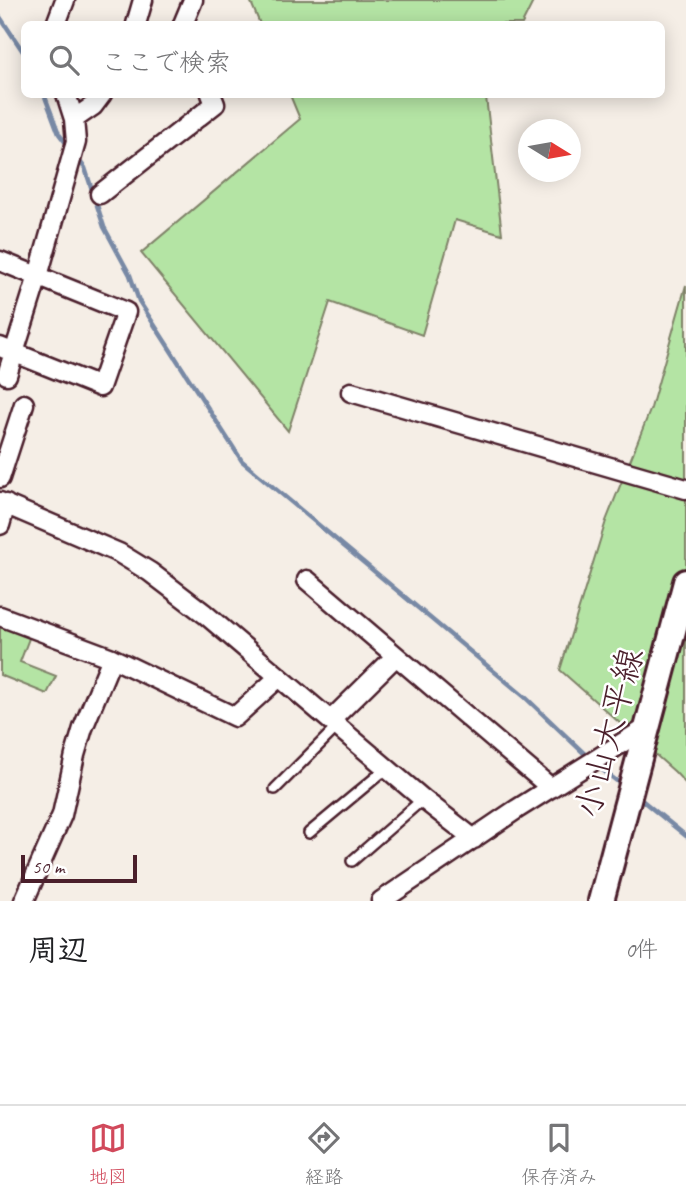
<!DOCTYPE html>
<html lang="ja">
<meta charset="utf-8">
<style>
:root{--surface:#fff;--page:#f2f2f2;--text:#202124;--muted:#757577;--line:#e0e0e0;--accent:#d1495b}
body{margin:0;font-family:Caveat,"Klee One",sans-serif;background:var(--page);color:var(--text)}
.compass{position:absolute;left:518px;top:119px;width:63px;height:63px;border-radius:50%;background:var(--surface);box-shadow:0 4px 18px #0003;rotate:101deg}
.scale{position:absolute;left:21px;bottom:18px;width:116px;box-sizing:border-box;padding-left:7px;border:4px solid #4a1f2b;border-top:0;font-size:19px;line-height:24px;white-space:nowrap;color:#4a1f2b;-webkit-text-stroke:5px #fff;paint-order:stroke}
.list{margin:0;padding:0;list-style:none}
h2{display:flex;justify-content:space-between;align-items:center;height:91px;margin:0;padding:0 28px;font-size:30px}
h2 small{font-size:23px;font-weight:400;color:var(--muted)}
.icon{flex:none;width:38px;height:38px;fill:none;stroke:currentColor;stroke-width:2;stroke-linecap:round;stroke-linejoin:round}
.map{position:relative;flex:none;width:686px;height:901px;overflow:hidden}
.search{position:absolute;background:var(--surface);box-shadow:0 4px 18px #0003;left:21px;right:21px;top:21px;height:77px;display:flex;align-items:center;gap:18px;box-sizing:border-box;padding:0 24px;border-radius:10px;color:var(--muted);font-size:26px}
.sheet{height:203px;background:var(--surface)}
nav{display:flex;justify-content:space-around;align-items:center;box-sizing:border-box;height:98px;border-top:2px solid var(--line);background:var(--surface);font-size:19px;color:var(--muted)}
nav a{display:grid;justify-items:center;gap:4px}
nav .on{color:var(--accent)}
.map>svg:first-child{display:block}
.green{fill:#b4e4a4;stroke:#7f8268;stroke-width:2}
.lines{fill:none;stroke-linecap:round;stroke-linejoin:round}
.stream{stroke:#7889a5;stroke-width:4.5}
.service-casing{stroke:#4a1f2b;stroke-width:14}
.minor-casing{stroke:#4a1f2b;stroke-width:23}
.secondary-casing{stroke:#4a1f2b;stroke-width:30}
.service{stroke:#fff;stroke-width:9}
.minor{stroke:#fff;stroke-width:18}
.secondary{stroke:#fff;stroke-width:24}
.labels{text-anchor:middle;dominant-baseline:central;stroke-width:5;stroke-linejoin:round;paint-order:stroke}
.street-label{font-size:35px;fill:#4a1f2b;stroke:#fff}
</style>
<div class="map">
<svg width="686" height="901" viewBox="0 0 686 901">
<rect width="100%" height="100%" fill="#f5eee6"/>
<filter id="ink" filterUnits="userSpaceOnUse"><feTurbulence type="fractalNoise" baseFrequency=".0143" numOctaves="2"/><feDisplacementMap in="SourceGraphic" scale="14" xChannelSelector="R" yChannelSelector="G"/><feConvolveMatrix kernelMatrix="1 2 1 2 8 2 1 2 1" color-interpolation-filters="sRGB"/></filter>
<g filter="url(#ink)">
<path class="green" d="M250,0h284l-12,24h-262z
M290,95h198l-2,2 16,137 -47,-14 -33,115 -92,-33 -42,129 -147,-178 159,-134z
M686,285v499l-11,-12 -115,-102 46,-149 45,-113z
M0,622l31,11 -11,29 36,14 -9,18 -47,-19z"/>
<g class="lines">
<path class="stream" d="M0,17l24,36
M44,94l15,40 10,13
M76,157l9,11 19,59 26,48 9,26 103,160 284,237 64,61
M596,765l26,20
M638,797l48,39"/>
<defs>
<path id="service" d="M275,789l63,-63
M309,833l78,-65
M352,861l71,-62"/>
<path id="minor" d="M56,24l9,-24
M136,24l7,-24
M183,24l10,-24
M74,119l19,-13 9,-12
M100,194l115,-90 -4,-10
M0,261l126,51 -26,75 -100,-40
M7,375l31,-99 38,-134 -2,-23 -8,-25
M351,392l335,97
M0,478l24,-74
M0,502l119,51 31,19 55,42 218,185 51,40
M0,525l6,-21
M307,580l244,208
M0,616l112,42 123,59 43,-39
M331,720l65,-64
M24,901l38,-86 13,-60 8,-27 29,-70
M381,901l136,-92 129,-81"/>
<path id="secondary" d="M601,901l85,-319"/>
</defs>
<use href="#service" class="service-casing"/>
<use href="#minor" class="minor-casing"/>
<use href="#secondary" class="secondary-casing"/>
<use href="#service" class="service"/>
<use href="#minor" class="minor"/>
<use href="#secondary" class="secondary"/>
</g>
</g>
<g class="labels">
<g class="street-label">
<text transform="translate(609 733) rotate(-75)">小山大平線</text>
</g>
</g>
</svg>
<svg class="compass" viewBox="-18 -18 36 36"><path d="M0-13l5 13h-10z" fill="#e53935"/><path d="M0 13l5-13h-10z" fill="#757577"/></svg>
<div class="scale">50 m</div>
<div class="search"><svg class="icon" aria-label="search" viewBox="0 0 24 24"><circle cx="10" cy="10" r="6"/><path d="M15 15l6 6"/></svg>ここで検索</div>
</div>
<section class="sheet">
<h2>周辺<small>0件</small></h2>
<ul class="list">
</ul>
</section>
<nav>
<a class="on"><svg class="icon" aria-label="map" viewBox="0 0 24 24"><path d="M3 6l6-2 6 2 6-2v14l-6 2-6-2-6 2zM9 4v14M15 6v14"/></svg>地図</a>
<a><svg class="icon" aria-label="directions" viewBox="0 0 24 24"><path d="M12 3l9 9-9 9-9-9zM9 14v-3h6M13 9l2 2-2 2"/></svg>経路</a>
<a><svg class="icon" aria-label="saved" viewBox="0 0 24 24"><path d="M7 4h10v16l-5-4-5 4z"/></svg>保存済み</a>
</nav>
